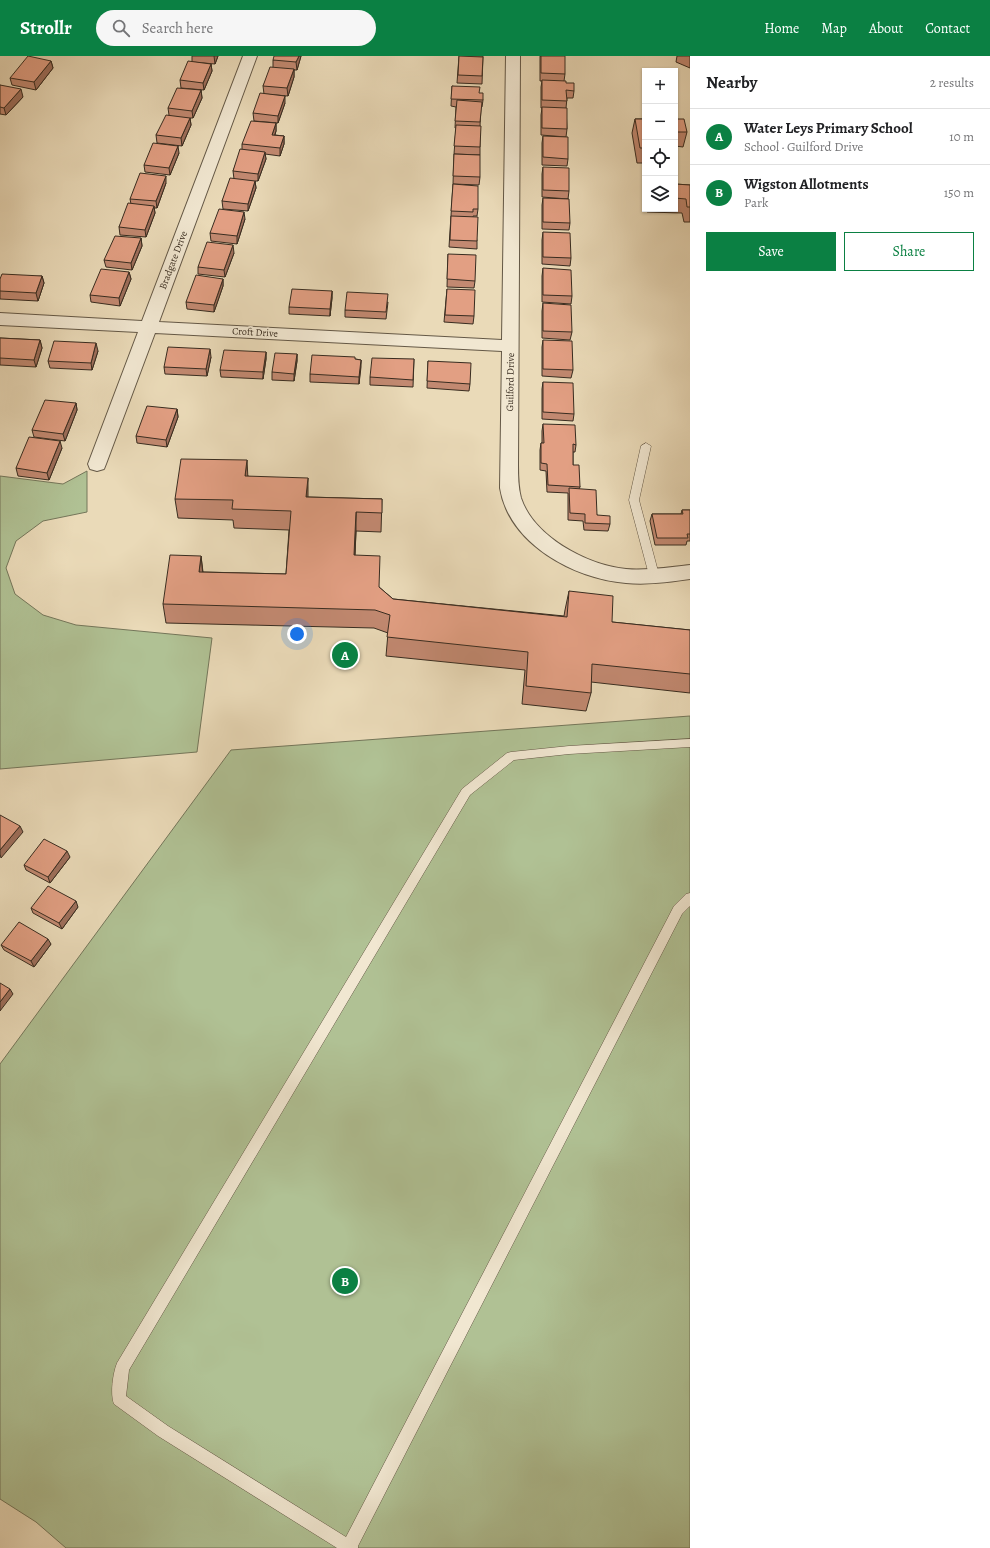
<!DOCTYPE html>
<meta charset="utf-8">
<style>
:root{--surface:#fff;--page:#f6f6f6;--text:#202124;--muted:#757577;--line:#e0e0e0;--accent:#0b8043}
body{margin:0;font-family:Alegreya,serif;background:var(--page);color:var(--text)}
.controls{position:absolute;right:12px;top:12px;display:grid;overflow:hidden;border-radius:0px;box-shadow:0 1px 3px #0004}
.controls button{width:36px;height:36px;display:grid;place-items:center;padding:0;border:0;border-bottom:1px solid var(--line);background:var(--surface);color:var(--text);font:20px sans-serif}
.you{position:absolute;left:297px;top:578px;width:14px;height:14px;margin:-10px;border:3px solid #fff;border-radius:50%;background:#1a73e8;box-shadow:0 0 0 6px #1a73e833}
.badge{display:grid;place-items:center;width:26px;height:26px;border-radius:50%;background:var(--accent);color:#fff;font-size:13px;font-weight:700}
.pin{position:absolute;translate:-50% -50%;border:2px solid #fff;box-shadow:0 1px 4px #0006}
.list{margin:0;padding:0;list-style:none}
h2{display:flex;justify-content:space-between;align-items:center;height:52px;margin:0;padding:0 16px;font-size:17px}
h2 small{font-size:13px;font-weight:400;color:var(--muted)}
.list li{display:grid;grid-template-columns:26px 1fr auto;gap:12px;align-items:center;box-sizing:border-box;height:56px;padding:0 16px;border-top:1px solid var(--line)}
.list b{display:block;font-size:15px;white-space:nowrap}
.list p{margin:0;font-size:13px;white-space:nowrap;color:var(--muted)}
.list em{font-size:13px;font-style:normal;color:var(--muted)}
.actions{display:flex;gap:8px;padding:12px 16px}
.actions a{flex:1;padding:9px 0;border:1px solid var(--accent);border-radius:0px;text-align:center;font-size:14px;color:var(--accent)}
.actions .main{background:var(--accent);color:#fff}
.icon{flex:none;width:22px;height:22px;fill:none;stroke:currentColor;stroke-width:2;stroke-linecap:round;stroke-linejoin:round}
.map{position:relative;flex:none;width:690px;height:1492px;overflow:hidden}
header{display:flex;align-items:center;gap:24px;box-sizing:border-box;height:56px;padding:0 20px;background:var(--accent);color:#fff}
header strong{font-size:19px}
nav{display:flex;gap:22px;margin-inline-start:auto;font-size:14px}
.search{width:280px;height:36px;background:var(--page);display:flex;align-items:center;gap:10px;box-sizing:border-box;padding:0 14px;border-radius:22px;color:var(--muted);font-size:15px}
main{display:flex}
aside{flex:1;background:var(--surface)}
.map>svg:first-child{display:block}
.green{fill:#b0c194;stroke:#74765a}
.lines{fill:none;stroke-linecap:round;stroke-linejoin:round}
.lane-casing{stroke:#645846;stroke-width:1}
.street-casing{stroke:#645846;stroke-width:2}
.lane{fill:#f1e7d1;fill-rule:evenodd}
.street{fill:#f1e7d1;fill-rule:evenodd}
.wall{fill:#c28971;stroke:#382c20}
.shaded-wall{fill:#9e6f5c;stroke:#382c20}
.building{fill:#e29f83;stroke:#382c20}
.labels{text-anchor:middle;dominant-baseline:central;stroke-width:3.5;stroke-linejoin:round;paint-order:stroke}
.far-street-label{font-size:10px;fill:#382c20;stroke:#f1e7d1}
</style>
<header>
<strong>Strollr</strong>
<div class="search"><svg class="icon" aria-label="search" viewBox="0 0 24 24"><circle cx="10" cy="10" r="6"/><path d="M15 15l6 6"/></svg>Search here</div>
<nav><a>Home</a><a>Map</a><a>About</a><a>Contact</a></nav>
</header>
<main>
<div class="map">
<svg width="690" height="1492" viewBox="0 0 690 1492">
<rect width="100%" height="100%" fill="#eadab8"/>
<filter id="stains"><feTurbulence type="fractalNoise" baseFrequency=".005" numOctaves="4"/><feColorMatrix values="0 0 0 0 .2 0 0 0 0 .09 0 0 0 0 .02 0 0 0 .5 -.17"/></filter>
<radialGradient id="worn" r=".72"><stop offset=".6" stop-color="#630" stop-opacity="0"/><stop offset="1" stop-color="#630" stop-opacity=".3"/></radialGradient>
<path class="green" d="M87,415v41l-44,9 -27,20 -10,27 9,26 28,21 33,10 136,13 -15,114 -197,17v-293l63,8z
M690,660v832h-624l-30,-26 -36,-23v-435l231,-314z"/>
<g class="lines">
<defs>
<path id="lane" d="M646,387l5,3 -12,54 20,75 -2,3h-6l-2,-3 -20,-75 12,-54z
M690,683v8l-121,7 -55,6 -44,35 -341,575 -3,26 42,30 178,111 328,-631 12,-12 4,-1v13l-8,8 -324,632v2h-21l-179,-112 -44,-32c-4,-10 -1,-31 3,-41l345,-574 45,-36 4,-1 58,-6z"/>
<path id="street" d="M243,0h14l-98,266 343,18 4,-284h14l-2,409c0,11 0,22 3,33 13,39 66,67 105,71 21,2 43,-2 64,-4v14c-21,3 -43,6 -64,4 -52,-4 -117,-39 -126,-95l2,-137 -347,-18 -49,131 -2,5 -7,2 -7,-2 -2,-5 50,-132 -138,-7v-12l142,8z"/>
</defs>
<use href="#lane" class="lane-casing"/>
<use href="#street" class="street-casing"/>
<use href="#lane" class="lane"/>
<use href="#street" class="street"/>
</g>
<path class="wall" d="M192,0h26l-3,8 -23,-2z
M301,0l-4,14h-3v7l-6,19 -24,-2 -1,-8 10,-19v-7z
M459,0h24l-1,28 -25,-1z
M540,0l25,18 -1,7 10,10 -1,7h-6l-1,10 1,21 -1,8 -25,-2v-20l1,-7h-1v-21l1,-6h-2z
M677,0h13v12l-14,-6z
M51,5l2,7 -17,22 -24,-5 -2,-7z
M211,8l1,7 -8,19 -23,-2 -1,-8z
M0,29l23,12 -17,18 -6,-1z
M452,30l27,7 4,7 -1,7h-1l-1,19v29l-26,-1 2,-26h-1l1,-21 -5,-1z
M201,34l1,8 -9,20h-3l1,7 -9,21 -25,-3 -1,-8 13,-20 -1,-7z
M285,47l-7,20 -24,-2 -1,-8z
M635,63h10v44h-8l-5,-30z
M675,63l12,13 -4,15 -8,-1z
M276,67v8l-1,4 9,1v8l-4,12 -15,-2 1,5 -8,22h-3l1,7 -8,23 -25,-2 -1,-8 12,-22 -1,-8 9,-22v-5z
M543,80l25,23 -1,7 -25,-1v-22z
M179,97l-9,22 -25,-3 -1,-7z
M454,98l26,23 -1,8 -26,-1z
M543,111l26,24 -1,8 -26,-2v-23z
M166,127l-9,25h-3l1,5 -9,24 -26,-2 -1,-8 12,-23 -1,-5z
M453,128l25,25 -1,7h-4v1l4,24v8l-28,-2z
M675,128l15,1v37h-6l-2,-9 -35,-1v-3h28z
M543,142l27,25 -1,7 -27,-1v-24z
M245,163l-8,25 -26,-3 -1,-8z
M543,176l28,26 -1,8 -28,-2v-24z
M141,182l1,8 -10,24 -26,-3 -2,-7z
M234,197l-9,24 -27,-3v-7z
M448,198l27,27 -1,7 -27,-1z
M543,212l29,28 -1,8 -29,-2v-26z
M129,216l2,7 -11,27 -29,-4 -1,-7z
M42,220l2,7 -6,18 -38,-2v-20z
M223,223v7l-9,26 -27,-3 -1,-7z
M447,233l27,27 -1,8 -29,-2z
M332,235v7l-2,18 -41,-2v-7z
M388,246l-2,17 -41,-2v-7z
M543,247l29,29 -2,8 -28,-2v-27z
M0,282l40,2 2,8 -6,19 -36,-2z
M543,284l30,30 -2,8 -29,-2v-29z
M98,295l-6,19 -42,-2 -2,-7z
M266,296v7l-3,20 -42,-2 -1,-7z
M297,298v7l-3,20 -22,-1v-8z
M211,301l-4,19 -42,-2 -1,-7z
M355,303l6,1 -2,24 -49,-2v-8z
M414,303l-1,28 -43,-2v-8z
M428,305l42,23 -1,7 -42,-3z
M543,326l31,32 -1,7 -31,-2v-30z
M76,347l1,7 -12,31 -31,-4 -2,-7z
M177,353l1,8 -11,30 -30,-4 -1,-7z
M543,368l33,21 -1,7h-2v13l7,22 -1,2 18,26 13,9 -2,7 -24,-1 -1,-9 -15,-1v-27l-21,-1 -1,-21 -6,-1v-20l1,-7h1v-12z
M62,392l-13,32 -31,-4 -2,-8z
M248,420l60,21 74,2 -1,33 -25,-1 -1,24 24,32 14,12 171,17 1,-6 4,-19 43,31 78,8v63l-99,-11v11l-5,18 -64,-7 3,-34 -139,-14 2,-23 -14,-5 -208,-5 -3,-19 38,-48 2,16 83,2 3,-44 -55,-2 -1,-8 -55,-2 -3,-19z
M682,454h8v31h-3l-1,4h-31l-5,-24 2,-7h29z
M70,801l-20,26 -24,-13 -2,-5z
M78,851l-16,22 -29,-16 -2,-5z
M51,888l-17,23 -30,-17 -3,-5z"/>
<path class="shaded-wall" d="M214,0h4l-3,8z
M299,0h2l-4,14 -1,-8z
M51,5l2,7 -17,22 -2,-8z
M211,8l1,7 -8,19 -1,-7z
M294,13v8l-6,19 -1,-8z
M21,33l2,8 -17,18 -2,-7z
M201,34l1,8 -9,20 -1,-7z
M285,40v7l-7,20v-7z
M190,62l1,7 -9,21 -1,-8z
M276,67v8l-4,12v-8z
M284,80v8l-4,12v-8z
M178,90l1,7 -9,22 -1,-7z
M265,96l1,7 -8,22v-7z
M166,120v7l-9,25 -1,-7z
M255,125l1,7 -8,23v-7z
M154,150l1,7 -9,24 -1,-7z
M244,156l1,7 -8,25v-8z
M141,182l1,8 -10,24 -1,-7z
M233,189l1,8 -9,24 -1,-7z
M129,216l2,7 -11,27 -1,-8z
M42,220l2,7 -6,18 -2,-8z
M223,223v7l-9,26v-7z
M332,235v7l-2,18v-7z
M40,284l2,8 -6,19 -2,-7z
M96,287l2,8 -6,19 -1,-7z
M210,293l1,8 -4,19 -1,-7z
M266,296v7l-3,20v-7z
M297,298v7l-3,20v-7z
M361,304v7l-2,17v-7z
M76,347l1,7 -12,31 -2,-7z
M177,353l1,8 -11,30 -1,-7z
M60,385l2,7 -13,32 -2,-7z
M247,404l1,20 -3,-4z
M308,422v19h-2z
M356,456v19l-2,43v-19z
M201,500l2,19 -4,-3z
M20,770l3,6 -22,26 -1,-4v-4z
M67,795l3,6 -20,26 -2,-6z
M76,845l2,6 -16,22 -3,-6z
M48,883l3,5 -17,23 -3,-6z
M10,933l3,5 -13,17v-9z"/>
<path class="building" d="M28,0l23,5 -17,21 -24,-4z
M274,0h25l-3,6 -23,-2z
M459,0l24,1 -1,19 -24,-1z
M541,0h24v18l-24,-1z
M188,5l23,3 -8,19 -23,-3z
M270,11l24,2 -7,19 -24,-2z
M542,24l24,1v2h8v8l-8,-1 1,11 -25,-1z
M0,29l21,4 -17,19 -4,-1z
M452,30l28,1 -1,6h4v7l-32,-1z
M177,32l24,2 -9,21 -24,-3z
M260,37l25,3 -7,20 -25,-3z
M457,44l25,2 -2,20 -25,-1z
M542,51l25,1v21l-25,-1z
M166,59l24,3 -9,20 -25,-3z
M635,63h10v29h-5z
M675,63h9l3,13h-12z
M251,65l25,2 -4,12 12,1 -4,12 -38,-4z
M456,69l25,1 -1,21 -26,-1z
M543,80l25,1v22l-25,-2z
M153,87l25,3 -9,22 -25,-3z
M240,93l25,3 -7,22 -25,-3z
M454,98l26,1v22l-27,-1z
M543,111l26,1v23l-26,-1z
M140,117l26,3 -10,25 -26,-2z
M230,122l25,3 -7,23 -26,-3z
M453,128l25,2v23h-5v3l-22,-1z
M675,128l15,1v22h-3l-1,-8 -11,-1z
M543,142l26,1 1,24 -27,-1z
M128,147l26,3 -9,24 -26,-3z
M219,153l25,3 -7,24 -27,-3z
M451,160l27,1 -1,24 -27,-1z
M543,176l27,1 1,25 -28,-1z
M115,180l26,2 -10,25 -27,-3z
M207,186l26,3 -9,25 -26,-3z
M448,198l28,1 -1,26 -28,-2z
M543,212l28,2 1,26 -29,-1z
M101,213l28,3 -10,26 -29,-3z
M2,218l40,2 -6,17 -36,-2v-12z
M196,219l27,4 -9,26 -28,-3z
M292,233l40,2 -2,18 -41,-2z
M447,233l28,1 -1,26 -29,-1z
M347,236l41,2 -2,18 -41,-2z
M543,247l28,2 1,27 -29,-1z
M0,282l40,2 -6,20 -34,-2z
M543,284l29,1 1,29 -30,-1z
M54,285l42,2 -5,20 -43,-2z
M168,291l42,2 -4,20 -42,-2z
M224,294l42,2 -3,20 -43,-2z
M275,297l22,1 -3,20 -22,-2z
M312,299l43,2v2l6,1 -2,17 -49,-3z
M372,302l42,1 -1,21 -43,-3z
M428,305l43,2 -1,21 -43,-3z
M543,326l30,1 1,31 -31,-2z
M45,344l31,3 -13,31 -31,-4z
M147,350l30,3 -11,31 -30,-4z
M543,368l32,1 1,20 -3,-1v21h6l1,22 -32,-2 -1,-21 -6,-1v-20h3z
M29,381l31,4 -13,32 -31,-5z
M181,403l66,1 -2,16 63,2 -2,19 76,2v14l-26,-1 -2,43 26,1 -1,31 14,12 174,18 2,-26 44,5 -1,26 78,8v44l-98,-10 -1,29 -65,-7 2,-34 -141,-15 3,-22 -15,-5 -212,-6 7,-49 31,1 -2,16 87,2 5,-63 -59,-2 1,-9 -58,-1z
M569,432l27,2 1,25 13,1v8l-25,-1v-9l-15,-1z
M682,454h8v24h-3l1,4h-31l-5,-24h31z
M0,759l20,11 -20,24z
M44,783l23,12 -19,26 -24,-12z
M48,830l28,15 -17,22 -28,-15z
M19,866l29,17 -17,22 -30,-16z
M0,927l10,6 -10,13z"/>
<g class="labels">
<g class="far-street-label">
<text transform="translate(173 204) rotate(-69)">Bradgate Drive</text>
<text transform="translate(255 276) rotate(3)">Croft Drive</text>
<text transform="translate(510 326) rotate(-89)">Guilford Drive</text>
</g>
</g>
<rect width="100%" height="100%" filter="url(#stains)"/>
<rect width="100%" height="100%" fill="url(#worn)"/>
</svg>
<div class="controls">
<button>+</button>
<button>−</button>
<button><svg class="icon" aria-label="locate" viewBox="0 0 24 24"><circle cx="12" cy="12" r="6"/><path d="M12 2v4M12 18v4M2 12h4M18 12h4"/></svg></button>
<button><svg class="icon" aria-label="layers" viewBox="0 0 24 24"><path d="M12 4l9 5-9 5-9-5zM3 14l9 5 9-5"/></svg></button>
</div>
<div class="you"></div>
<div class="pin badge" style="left:345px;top:599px">A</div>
<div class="pin badge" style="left:345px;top:1225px">B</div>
</div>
<aside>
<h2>Nearby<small>2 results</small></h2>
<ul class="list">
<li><span class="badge">A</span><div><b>Water Leys Primary School</b><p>School · Guilford Drive</p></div><em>10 m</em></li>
<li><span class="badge">B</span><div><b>Wigston Allotments</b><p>Park</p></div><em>150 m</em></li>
</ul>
<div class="actions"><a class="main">Save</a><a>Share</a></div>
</aside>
</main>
